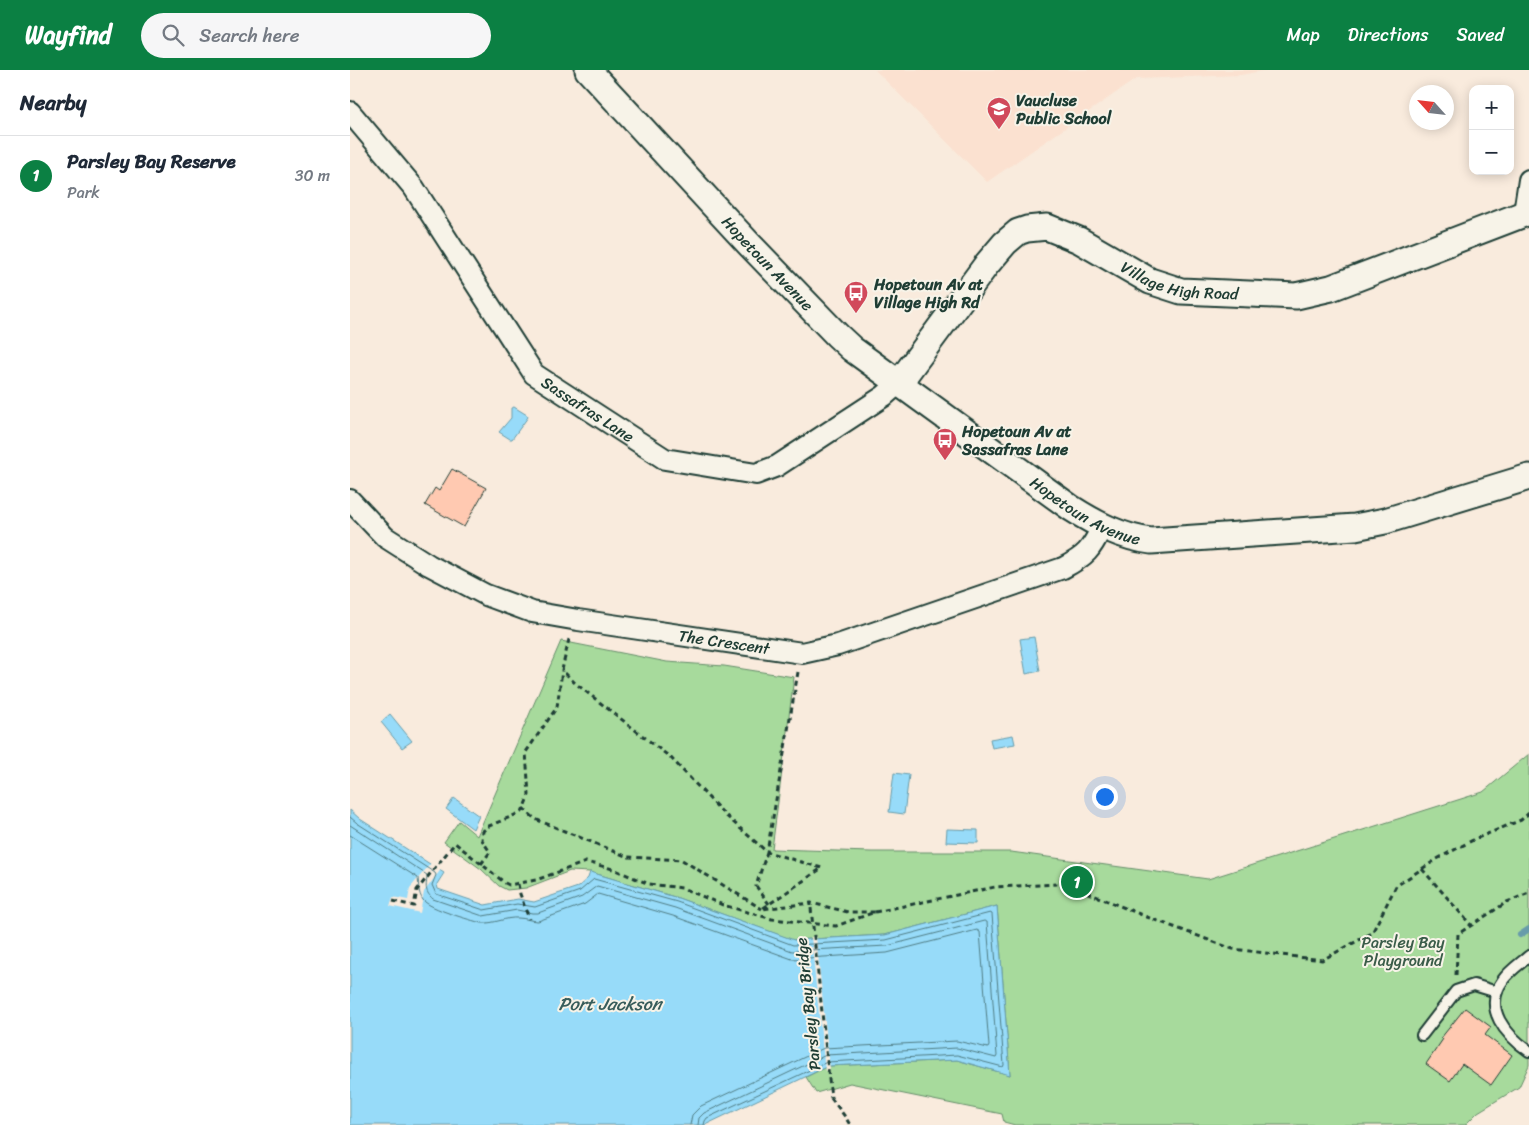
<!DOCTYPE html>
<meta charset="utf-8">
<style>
:root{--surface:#fff;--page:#f6f6f7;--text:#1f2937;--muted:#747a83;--line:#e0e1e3;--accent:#0b8043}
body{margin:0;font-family:Sriracha,sans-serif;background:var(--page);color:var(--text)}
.controls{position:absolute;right:15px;top:15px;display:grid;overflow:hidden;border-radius:10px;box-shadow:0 2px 12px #0003}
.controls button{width:45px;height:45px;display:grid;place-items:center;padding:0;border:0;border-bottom:1px solid var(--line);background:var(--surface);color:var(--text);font:25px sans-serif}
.compass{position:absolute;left:1059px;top:15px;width:45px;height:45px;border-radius:50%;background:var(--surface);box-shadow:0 2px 12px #0003;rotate:297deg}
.you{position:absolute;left:754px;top:726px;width:18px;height:18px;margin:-12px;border:4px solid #fff;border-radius:50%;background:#1a73e8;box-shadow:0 0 0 8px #1a73e833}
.badge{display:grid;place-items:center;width:32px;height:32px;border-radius:50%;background:var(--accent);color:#fff;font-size:16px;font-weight:700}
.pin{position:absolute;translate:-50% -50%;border:2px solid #fff;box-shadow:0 1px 5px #0006}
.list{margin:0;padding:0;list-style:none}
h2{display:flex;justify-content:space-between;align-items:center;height:65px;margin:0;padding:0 20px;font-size:21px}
h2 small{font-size:16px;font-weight:400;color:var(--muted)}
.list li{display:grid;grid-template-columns:32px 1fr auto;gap:15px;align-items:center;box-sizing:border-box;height:80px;padding:0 20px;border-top:1px solid var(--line)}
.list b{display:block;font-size:19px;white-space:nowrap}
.list p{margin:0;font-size:16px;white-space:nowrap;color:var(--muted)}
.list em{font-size:16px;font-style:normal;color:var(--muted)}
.icon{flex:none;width:28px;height:28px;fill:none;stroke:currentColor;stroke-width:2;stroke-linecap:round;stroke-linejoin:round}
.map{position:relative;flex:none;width:1179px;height:1055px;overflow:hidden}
header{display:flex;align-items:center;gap:30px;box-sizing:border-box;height:70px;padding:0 25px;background:var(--accent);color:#fff}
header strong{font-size:24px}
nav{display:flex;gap:28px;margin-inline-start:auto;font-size:18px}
.search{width:350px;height:45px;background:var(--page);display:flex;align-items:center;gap:12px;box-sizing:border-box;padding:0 18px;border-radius:28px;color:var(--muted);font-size:19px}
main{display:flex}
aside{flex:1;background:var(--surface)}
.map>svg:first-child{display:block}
.built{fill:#fbe1d0}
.green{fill:#a7da9c;stroke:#638c68}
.water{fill:#97dbf9;stroke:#679caa}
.pier{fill:#f9ebdd}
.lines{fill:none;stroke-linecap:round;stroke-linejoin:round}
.shore{stroke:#4f7c83;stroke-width:1}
.stream{stroke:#679caa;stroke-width:6}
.building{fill:#ffc9b1;stroke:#1f3d34}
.service-casing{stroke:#1f3d34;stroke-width:14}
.minor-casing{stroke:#1f3d34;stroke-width:24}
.tertiary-casing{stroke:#1f3d34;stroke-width:29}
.path{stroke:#1f3d34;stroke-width:3;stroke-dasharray:5 4;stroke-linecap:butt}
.service{stroke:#f7f3e8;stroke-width:10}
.minor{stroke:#f7f3e8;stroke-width:20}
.tertiary{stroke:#f7f3e8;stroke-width:25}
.path-bridge{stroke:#1f3d34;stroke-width:3;stroke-dasharray:5 4;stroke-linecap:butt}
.labels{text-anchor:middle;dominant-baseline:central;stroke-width:4;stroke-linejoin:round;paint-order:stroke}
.poi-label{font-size:16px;font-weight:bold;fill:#1f3d34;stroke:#f7f3e8;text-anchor:start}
.street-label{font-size:16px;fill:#1f3d34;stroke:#f7f3e8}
.park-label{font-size:16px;fill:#3a5c49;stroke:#f7f3e8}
.water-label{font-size:18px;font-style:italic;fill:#375d5b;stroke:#f7f3e8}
</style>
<header>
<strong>Wayfind</strong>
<div class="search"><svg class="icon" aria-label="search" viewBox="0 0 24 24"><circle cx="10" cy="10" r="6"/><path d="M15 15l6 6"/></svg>Search here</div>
<nav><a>Map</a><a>Directions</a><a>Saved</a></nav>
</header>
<main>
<aside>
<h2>Nearby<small></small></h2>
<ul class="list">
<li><span class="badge">1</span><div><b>Parsley Bay Reserve</b><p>Park</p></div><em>30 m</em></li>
</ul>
</aside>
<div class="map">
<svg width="1179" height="1055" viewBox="0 0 1179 1055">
<rect width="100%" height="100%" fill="#f9ebdd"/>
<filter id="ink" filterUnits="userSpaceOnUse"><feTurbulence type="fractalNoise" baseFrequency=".02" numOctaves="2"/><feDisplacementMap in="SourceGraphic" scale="10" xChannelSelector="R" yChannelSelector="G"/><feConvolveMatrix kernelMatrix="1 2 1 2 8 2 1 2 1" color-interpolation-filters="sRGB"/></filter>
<g filter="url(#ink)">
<path class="built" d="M525,0h391l-25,5 -105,4 -149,103z"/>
<path class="green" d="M211,571l106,21 57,4 70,11 -22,172 99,3h140l197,27 275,-87 46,-38v311l-10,22 -41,25 -13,13h-450l-11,-3 -2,-8 -152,-31 -34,10 -10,-16 22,-11 129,-6 53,15 -13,-169 -112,29 -92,5 -115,-42 -88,-26 -20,-1 -44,17 -19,2 -8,-4 -18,-17 -37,-27 15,-21 18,15z"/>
<path class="water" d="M164,337l13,8 1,2 -16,22h-2l-11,-7 12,-14v-10z
M684,567l6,34 -14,3 -6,-35z
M40,644l22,27 -10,7 -21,-26z
M663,665l2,9 -23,4 -2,-9z
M544,703l15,2 -5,39 -15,-2z
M104,728l25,18 -6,13 -27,-20z
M0,740l10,9 84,54 -7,11 1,5 47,16 33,-6 16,3 44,-15 10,-9 2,-6 88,26 116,42 91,-5 112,-29 13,169 -53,-15 -129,6 -123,59h-355z
M597,759l31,1v13l-32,-1z"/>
<path class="pier" d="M82,792l10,6 -18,24 -4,21 -30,-7 3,-9 15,3 2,-12z
M466,866l14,133 -5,2 -14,-134z"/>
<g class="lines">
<path class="shore" d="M0,747l7,6 78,50 1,2 -4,10 4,9 48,16 33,-6 18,3 45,-16 14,-12 83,23 116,43 93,-5 104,-27 2,1 12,151 -1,2 -46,-12 -130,7 -120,56 -2,3 -1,4
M0,755l77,50c0,10 -4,15 6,24l50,17 34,-6 15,3h6l44,-16 15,-11 78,22 117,43 95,-5 97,-25 3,1 10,134 -1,2 -39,-10 -131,7 -122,58 -5,5 -1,7
M0,765l68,43c1,8 0,15 5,22 7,9 47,20 59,23 12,1 24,-6 36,-5 7,0 13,3 20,3l47,-17 13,-10 75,22 119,43 95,-6 90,-23 3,2 9,114 -1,2 -31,-7 -133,7 -123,58 -9,9 -2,10"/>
<path class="stream" d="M1170,865l9,-6"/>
</g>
<path class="building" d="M102,399l34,19 -22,39 -39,-22 10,-17 4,3z
M1115,938l26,19 -6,8 27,20 -21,30 -29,-21 -12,17 -24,-17 17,-25 -2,-1z"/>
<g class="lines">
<defs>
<path id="service" d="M1179,886c-8,7 -20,15 -26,24 -21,29 3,55 26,71
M1072,965l34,-44 18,-6 23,7"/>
<g id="minor">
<path id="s1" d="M0,42l64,76 120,186 131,85 91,15 21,-8 107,-70 15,-13"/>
<path d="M1174,143l5,-33"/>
<path id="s2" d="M0,430l35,37 44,28 57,30 46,17 46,8 224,33 36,-8 225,-77c23,-12 28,-18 39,-41"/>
</g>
<g id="tertiary">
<path id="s3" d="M238,0l161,174 88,91 15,14 219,159c25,16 50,29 80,33l204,-14 30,-6 144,-44"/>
<path id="s4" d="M549,313l88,-119 18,-21 13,-11 9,-3 20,-2 32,13 71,41 31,10 115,5 35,-8 198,-76"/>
</g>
</defs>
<use href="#service" class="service-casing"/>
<use href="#minor" class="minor-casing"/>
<use href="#tertiary" class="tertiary-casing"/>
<path class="path" d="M219,569l-7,31 13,13 96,75 53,56 43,38 -11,34 13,18
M448,602l-31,180 55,16 -60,41 49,-6v5
M173,738l12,11 93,38 54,3 80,49
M131,794l9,-12 -8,-12 1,-9 6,-5 33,-14 7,-17 -3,-43 31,-45 5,-36
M1072,799l49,56
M168,814l2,10 9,25
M43,831l21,5 3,-16 38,-47 50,40 4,2 27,-5 50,-18 27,7 36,15 33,4 41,17 49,14 64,7 39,-14h-27l-37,-9
M525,842l120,-25 64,-3 17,4 71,29 86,32 89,11 50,-27 24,-47 41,-27 38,-20 46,-19 8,-7
M1106,905l2,-41 49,-32 22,-9
M481,1028l15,20 4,7"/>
<use href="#service" class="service"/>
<use href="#minor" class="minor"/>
<use href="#tertiary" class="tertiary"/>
<path class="path-bridge" d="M461,838l20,190"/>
</g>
</g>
<defs>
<symbol id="school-pin" viewBox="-11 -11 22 30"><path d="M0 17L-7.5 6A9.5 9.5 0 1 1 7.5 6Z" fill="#d1495b" stroke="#f7f3e8"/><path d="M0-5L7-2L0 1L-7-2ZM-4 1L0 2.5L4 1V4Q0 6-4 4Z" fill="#fff"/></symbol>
<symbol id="bus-pin" viewBox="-11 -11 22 30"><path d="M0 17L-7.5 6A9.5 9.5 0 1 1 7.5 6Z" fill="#d1495b" stroke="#f7f3e8"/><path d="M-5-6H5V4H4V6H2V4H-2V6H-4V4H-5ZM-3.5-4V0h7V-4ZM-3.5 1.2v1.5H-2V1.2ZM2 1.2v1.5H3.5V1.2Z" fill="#fff"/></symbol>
</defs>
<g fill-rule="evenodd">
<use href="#school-pin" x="635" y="25" width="28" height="38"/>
<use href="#bus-pin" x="492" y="209" width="28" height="38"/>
<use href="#bus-pin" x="581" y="356" width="28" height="38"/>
</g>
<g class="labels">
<g class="poi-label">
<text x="666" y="30">Vaucluse<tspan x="666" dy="18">Public School</tspan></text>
<text x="524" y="214">Hopetoun Av at<tspan x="524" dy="18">Village High Rd</tspan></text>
<text x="612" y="361">Hopetoun Av at<tspan x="612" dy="18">Sassafras Lane</tspan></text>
</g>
<g class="street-label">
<text stroke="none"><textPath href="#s3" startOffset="264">Hopetoun Avenue</textPath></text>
<text stroke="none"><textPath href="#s4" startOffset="368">Village High Road</textPath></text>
<text stroke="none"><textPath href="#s1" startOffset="385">Sassafras Lane</textPath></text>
<text stroke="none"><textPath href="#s3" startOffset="669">Hopetoun Avenue</textPath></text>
<text stroke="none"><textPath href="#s2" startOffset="411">The Crescent</textPath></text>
<text transform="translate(458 934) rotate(-96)">Parsley Bay Bridge</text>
</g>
<g class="park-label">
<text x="1053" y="872">Parsley Bay<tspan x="1053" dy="18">Playground</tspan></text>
</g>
<g class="water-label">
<text x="260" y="934">Port Jackson</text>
</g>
</g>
</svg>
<div class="controls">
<button>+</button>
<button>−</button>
</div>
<svg class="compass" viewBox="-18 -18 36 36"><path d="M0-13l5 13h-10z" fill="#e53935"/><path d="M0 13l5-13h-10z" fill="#747a83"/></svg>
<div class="you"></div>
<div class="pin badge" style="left:727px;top:812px">1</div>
</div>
</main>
